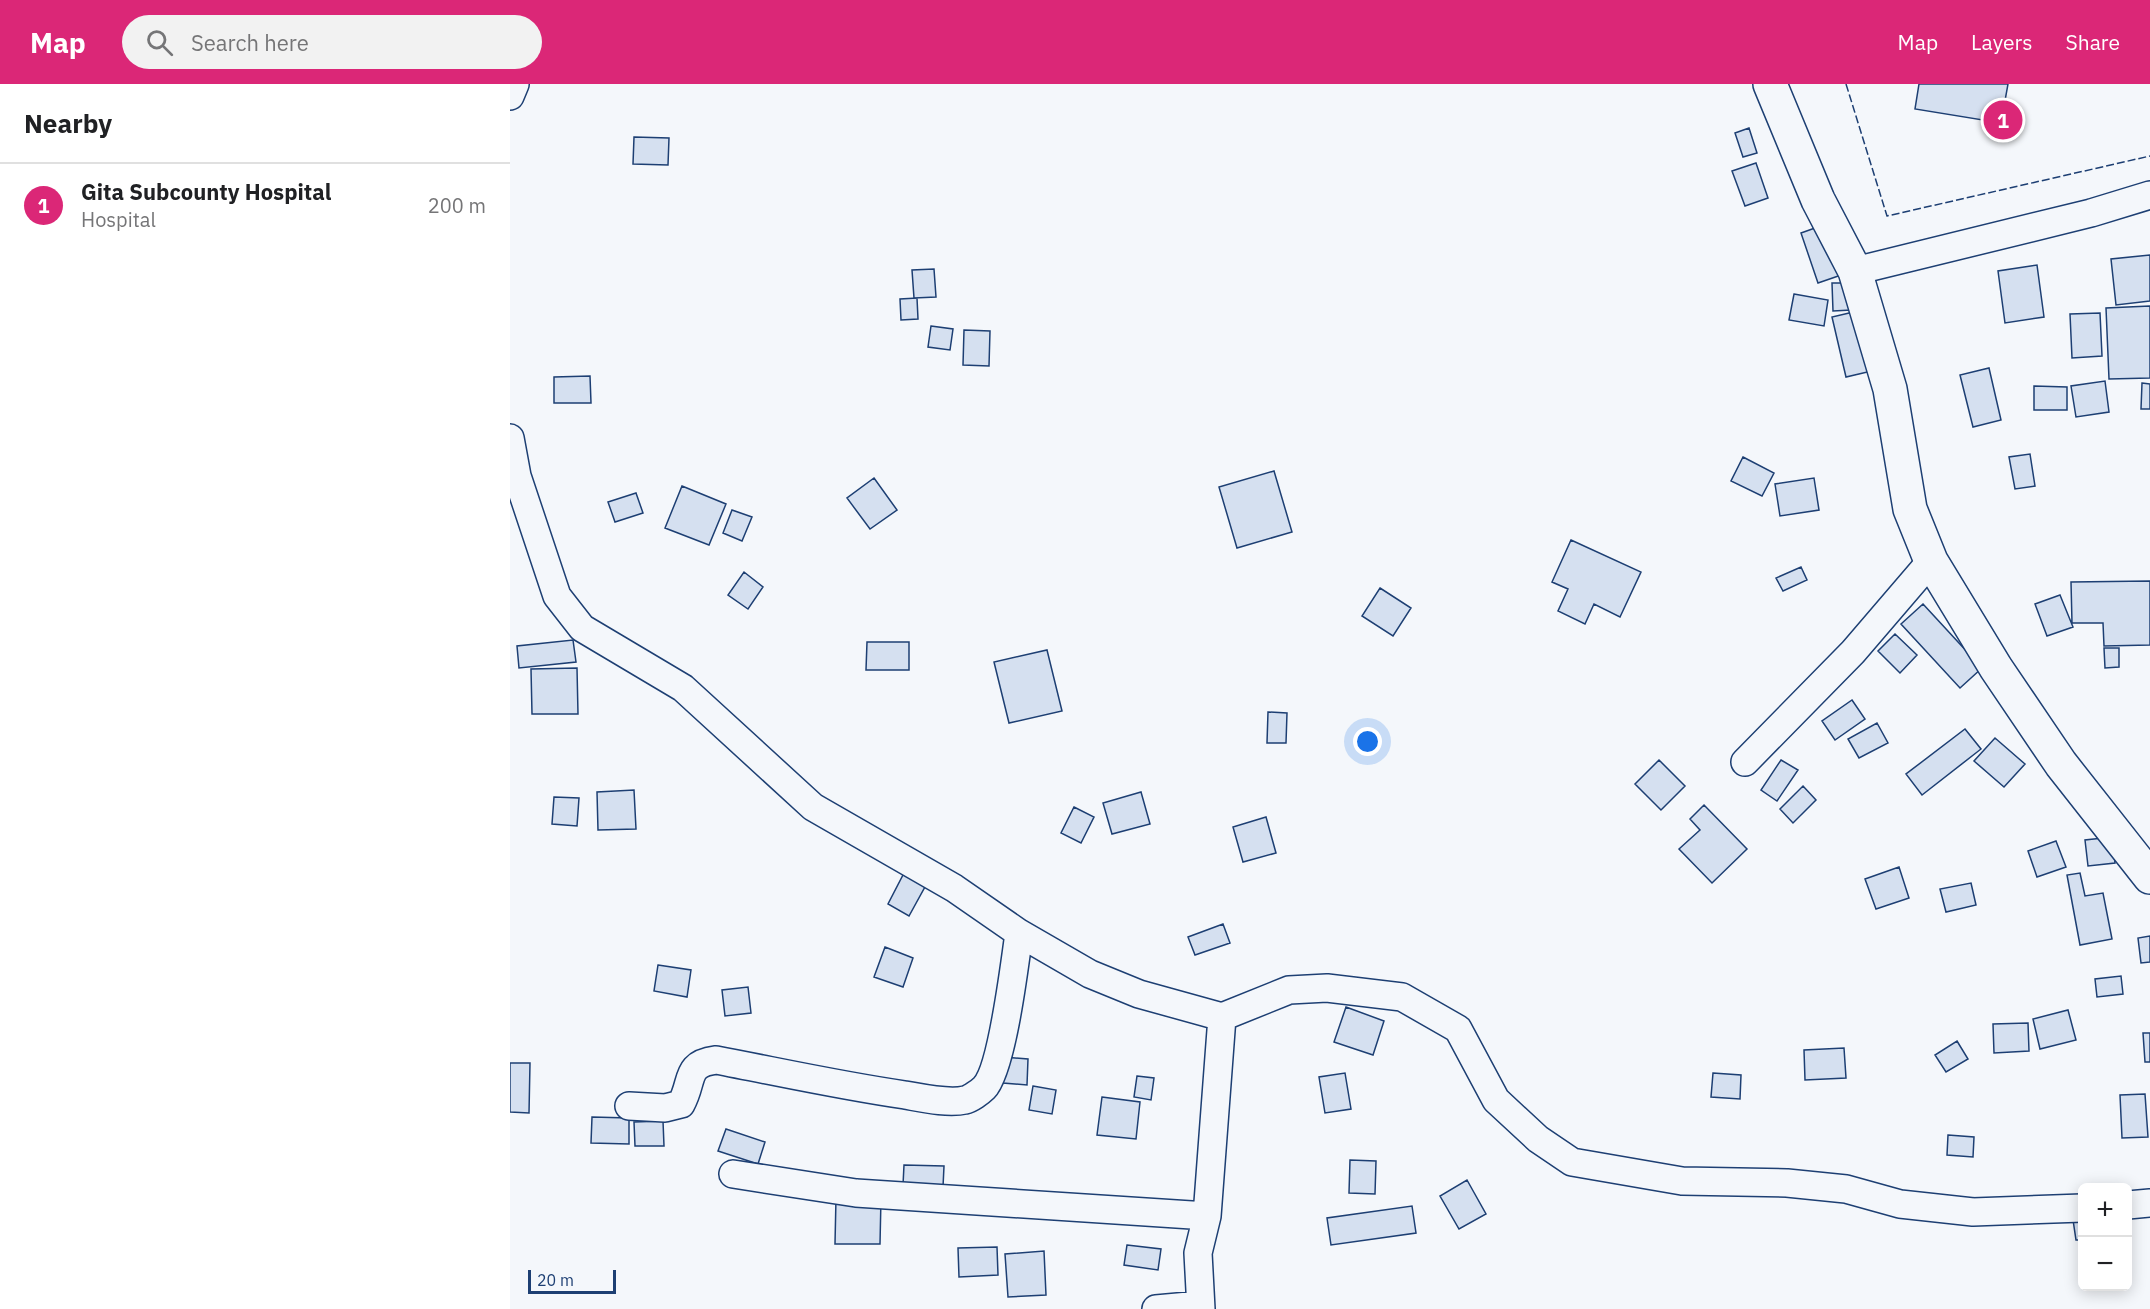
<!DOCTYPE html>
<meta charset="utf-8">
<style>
:root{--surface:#fff;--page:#f2f2f2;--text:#202124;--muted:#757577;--line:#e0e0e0;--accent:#db2777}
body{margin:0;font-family:"IBM Plex Sans",sans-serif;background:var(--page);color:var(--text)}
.controls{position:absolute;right:18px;bottom:18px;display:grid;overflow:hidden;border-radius:9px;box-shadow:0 3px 15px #0003}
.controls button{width:54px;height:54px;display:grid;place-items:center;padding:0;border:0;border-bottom:2px solid var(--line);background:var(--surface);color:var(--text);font:30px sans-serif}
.scale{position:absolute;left:18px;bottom:15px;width:88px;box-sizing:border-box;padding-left:6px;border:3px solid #1d3f73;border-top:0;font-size:16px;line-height:21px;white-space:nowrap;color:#1d3f73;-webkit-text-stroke:4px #f4f7fb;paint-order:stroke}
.you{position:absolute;left:858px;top:658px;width:21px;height:21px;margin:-15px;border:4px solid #fff;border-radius:50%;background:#1a73e8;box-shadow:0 0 0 9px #1a73e833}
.badge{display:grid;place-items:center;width:39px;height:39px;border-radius:50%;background:var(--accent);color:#fff;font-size:20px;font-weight:700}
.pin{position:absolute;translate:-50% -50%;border:3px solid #fff;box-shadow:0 2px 6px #0006}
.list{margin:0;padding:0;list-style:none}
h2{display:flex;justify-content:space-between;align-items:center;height:78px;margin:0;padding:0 24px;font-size:26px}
h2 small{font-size:20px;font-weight:400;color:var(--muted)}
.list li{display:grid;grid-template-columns:39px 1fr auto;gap:18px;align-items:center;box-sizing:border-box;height:84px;padding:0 24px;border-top:2px solid var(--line)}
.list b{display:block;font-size:22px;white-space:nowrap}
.list p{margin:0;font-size:20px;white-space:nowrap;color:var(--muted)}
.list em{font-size:20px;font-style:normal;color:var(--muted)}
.icon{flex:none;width:33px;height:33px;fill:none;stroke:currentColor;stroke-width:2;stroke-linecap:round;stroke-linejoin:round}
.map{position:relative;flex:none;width:1640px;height:1225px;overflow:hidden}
header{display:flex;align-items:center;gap:36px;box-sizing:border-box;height:84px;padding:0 30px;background:var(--accent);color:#fff}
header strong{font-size:28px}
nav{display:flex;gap:33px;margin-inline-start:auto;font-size:21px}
.search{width:420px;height:54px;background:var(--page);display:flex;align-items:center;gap:15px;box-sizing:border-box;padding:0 21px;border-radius:33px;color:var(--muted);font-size:22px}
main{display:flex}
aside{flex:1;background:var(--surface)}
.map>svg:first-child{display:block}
.building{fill:#d5e0f0;stroke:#1d3f73;stroke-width:1.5}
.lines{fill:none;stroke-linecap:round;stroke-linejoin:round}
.minor-casing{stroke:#1d3f73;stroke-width:30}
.tertiary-casing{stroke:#1d3f73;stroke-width:36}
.minor{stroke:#f4f7fb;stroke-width:27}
.tertiary{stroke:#f4f7fb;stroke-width:33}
.fence{stroke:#1d3f73;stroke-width:1.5;stroke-dasharray:8 3;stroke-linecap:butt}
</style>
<header>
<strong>Map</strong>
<div class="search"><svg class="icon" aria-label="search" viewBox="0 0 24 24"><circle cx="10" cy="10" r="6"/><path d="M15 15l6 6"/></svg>Search here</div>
<nav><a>Map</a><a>Layers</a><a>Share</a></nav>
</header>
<main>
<aside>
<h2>Nearby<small></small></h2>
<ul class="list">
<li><span class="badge">1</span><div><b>Gita Subcounty Hospital</b><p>Hospital</p></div><em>200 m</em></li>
</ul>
</aside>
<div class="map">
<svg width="1640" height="1225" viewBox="0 0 1640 1225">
<rect width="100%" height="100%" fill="#f4f7fb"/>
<path class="building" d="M1409,0h89l-7,39 -86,-14z
M1239,44l8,25 -14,4 -8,-24z
M124,53l35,1 -1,27 -35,-1z
M1246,79l12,35 -23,8 -13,-35z
M1319,139l18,50 -29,10 -17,-50z
M1640,171v46l-34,4 -5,-46z
M1527,181l7,52 -39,6 -7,-52z
M424,185l2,28 -22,1 -2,-28z
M1322,199h17l2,27 -18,1z
M1284,210l34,6 -4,26 -35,-6z
M407,214l1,21 -17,1 -1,-21z
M1640,222v72l-41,1 -3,-71z
M1352,226l14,60 -30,7 -14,-60z
M1590,229l2,43 -30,2 -2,-44z
M421,242l22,3 -3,21 -22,-3z
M454,246l26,1 -1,35 -26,-1z
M1479,284l12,52 -28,7 -13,-52z
M80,292l1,27h-37v-26z
M1595,297l4,31 -33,5 -5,-31z
M1632,299l8,1v25h-9z
M1524,302l33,1v23h-33z
M1520,370l5,32 -20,3 -6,-32z
M1233,373l31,16 -12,23 -31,-15z
M764,387l18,61 -55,16 -18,-61z
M364,394l23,32 -27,19 -23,-31z
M1304,394l5,32 -39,6 -5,-32z
M172,402l44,18 -17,41 -44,-17z
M126,409l7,20 -28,9 -7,-20z
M222,426l20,7 -10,24 -19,-8z
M1061,456l70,32 -21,45 -26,-13 -9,20 -27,-13 10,-22 -16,-7z
M1291,483l6,13 -24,11 -7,-13z
M234,488l19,15 -15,22 -20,-14z
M1640,497v64l-46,1 -1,-23h-31l-1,-41z
M870,504l31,20 -18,28 -31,-20z
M1550,511l13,32 -26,9 -12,-32z
M1413,520l59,64 -22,20 -59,-64z
M1385,550l22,21 -17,18 -22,-22z
M63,556l3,22 -57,6 -2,-22z
M357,558h42v28h-43z
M1594,564h15v19l-14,1z
M537,566l15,61 -53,12 -15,-61z
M67,584l1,46h-46l-1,-45z
M1342,616l13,19 -30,21 -13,-19z
M758,628l19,1 -1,30h-19z
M1367,639l11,20 -29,15 -11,-19z
M1455,645l16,20 -59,46 -16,-21z
M1485,654l30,26 -21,23 -30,-26z
M1149,676l26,26 -24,24 -26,-26z
M1271,676l17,10 -21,31 -16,-11z
M1293,702l13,14 -23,23 -13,-14z
M124,706l2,39 -38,1 -1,-38z
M631,708l9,32 -38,10 -9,-31z
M44,713l25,1 -2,28 -25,-2z
M1194,721l43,44 -35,34 -33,-34 21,-19 -10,-11z
M564,723l20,10 -13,26 -20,-10z
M756,733l10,36 -33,9 -10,-35z
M1602,753l3,26 -27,3 -3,-26z
M1546,757l10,26 -29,10 -9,-26z
M1389,783l10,31 -33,11 -11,-30z
M394,789l22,12 -17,31 -21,-12z
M1570,789l5,23 18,-3 9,46 -32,6 -13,-70z
M1461,799l5,22 -30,7 -6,-23z
M713,840l7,19 -35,12 -7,-18z
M1640,852v26l-9,1 -3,-25z
M375,863l28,11 -10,29 -29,-10z
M148,881l33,5 -4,27 -33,-6z
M1611,892l2,18 -26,3 -2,-18z
M238,903l3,26 -26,3 -3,-26z
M836,923l38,14 -11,34 -39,-13z
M1558,926l8,30 -36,9 -7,-30z
M1518,939l1,28 -35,2 -1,-29z
M1633,949h7v29h-5z
M1447,957l11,18 -22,13 -11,-17z
M1334,964l2,30 -41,2 -1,-30z
M494,973l24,2 -1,26 -24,-2z
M0,979h20l-1,50 -19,-1z
M835,989l6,36 -26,4 -6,-36z
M1203,989l28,2 -1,24 -29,-2z
M627,992l17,2 -3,22 -17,-3z
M523,1002l23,4 -4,24 -23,-4z
M1635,1010l3,43 -26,1 -2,-43z
M592,1013l38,5 -4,37 -39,-4z
M82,1033l37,1v26l-38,-1z
M153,1037l1,25h-29l-1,-24z
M216,1045l39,13 -7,22 -40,-13z
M1438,1051l26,2 -1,20 -26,-2z
M840,1076l26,1 -1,33 -26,-1z
M394,1081l40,1 -1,21 -40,-2z
M957,1096l19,34 -27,15 -19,-33z
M326,1114h45l-1,46h-45z
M902,1122l4,27 -85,12 -4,-27z
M1572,1128v28h-6l-4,-27z
M617,1161l34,4 -3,21 -34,-5z
M487,1163l1,28 -39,2 -1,-29z
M534,1167l2,44 -38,2 -3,-43z"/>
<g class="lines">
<defs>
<path id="minor" d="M0,12l5,-12
M1345,187l236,-58 59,-18
M0,354l7,38 40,120 25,32 101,60 130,119 141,81 65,45 71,41 49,20 83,23 67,-27 38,-2 75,9 56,32 38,71 42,39 34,23 110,19 105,2 59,6 54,15 73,8 109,-4
M1235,678l108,-110 78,-91
M119,1022l36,2 16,-4c13,-23 3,-40 35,-44 63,12 126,26 189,35 17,3 43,9 60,5 5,-1 15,-8 19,-12 18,-18 31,-126 35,-155
M223,1090l123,19 351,23
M1618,1121l22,-2
M646,1225l44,-4
M691,1225l-3,-56 9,-37 15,-199"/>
<path id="tertiary" d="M1260,0l48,116 37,71 35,118 20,120 21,52 65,107 65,96 89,113"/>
</defs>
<use href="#minor" class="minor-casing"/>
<use href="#tertiary" class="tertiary-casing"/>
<use href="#minor" class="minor"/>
<use href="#tertiary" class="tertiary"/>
<path class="fence" d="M1336,0l41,132 263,-60"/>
</g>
</svg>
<div class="controls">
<button>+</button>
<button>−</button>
</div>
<div class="scale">20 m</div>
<div class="you"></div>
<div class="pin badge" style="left:1493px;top:36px">1</div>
</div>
</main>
